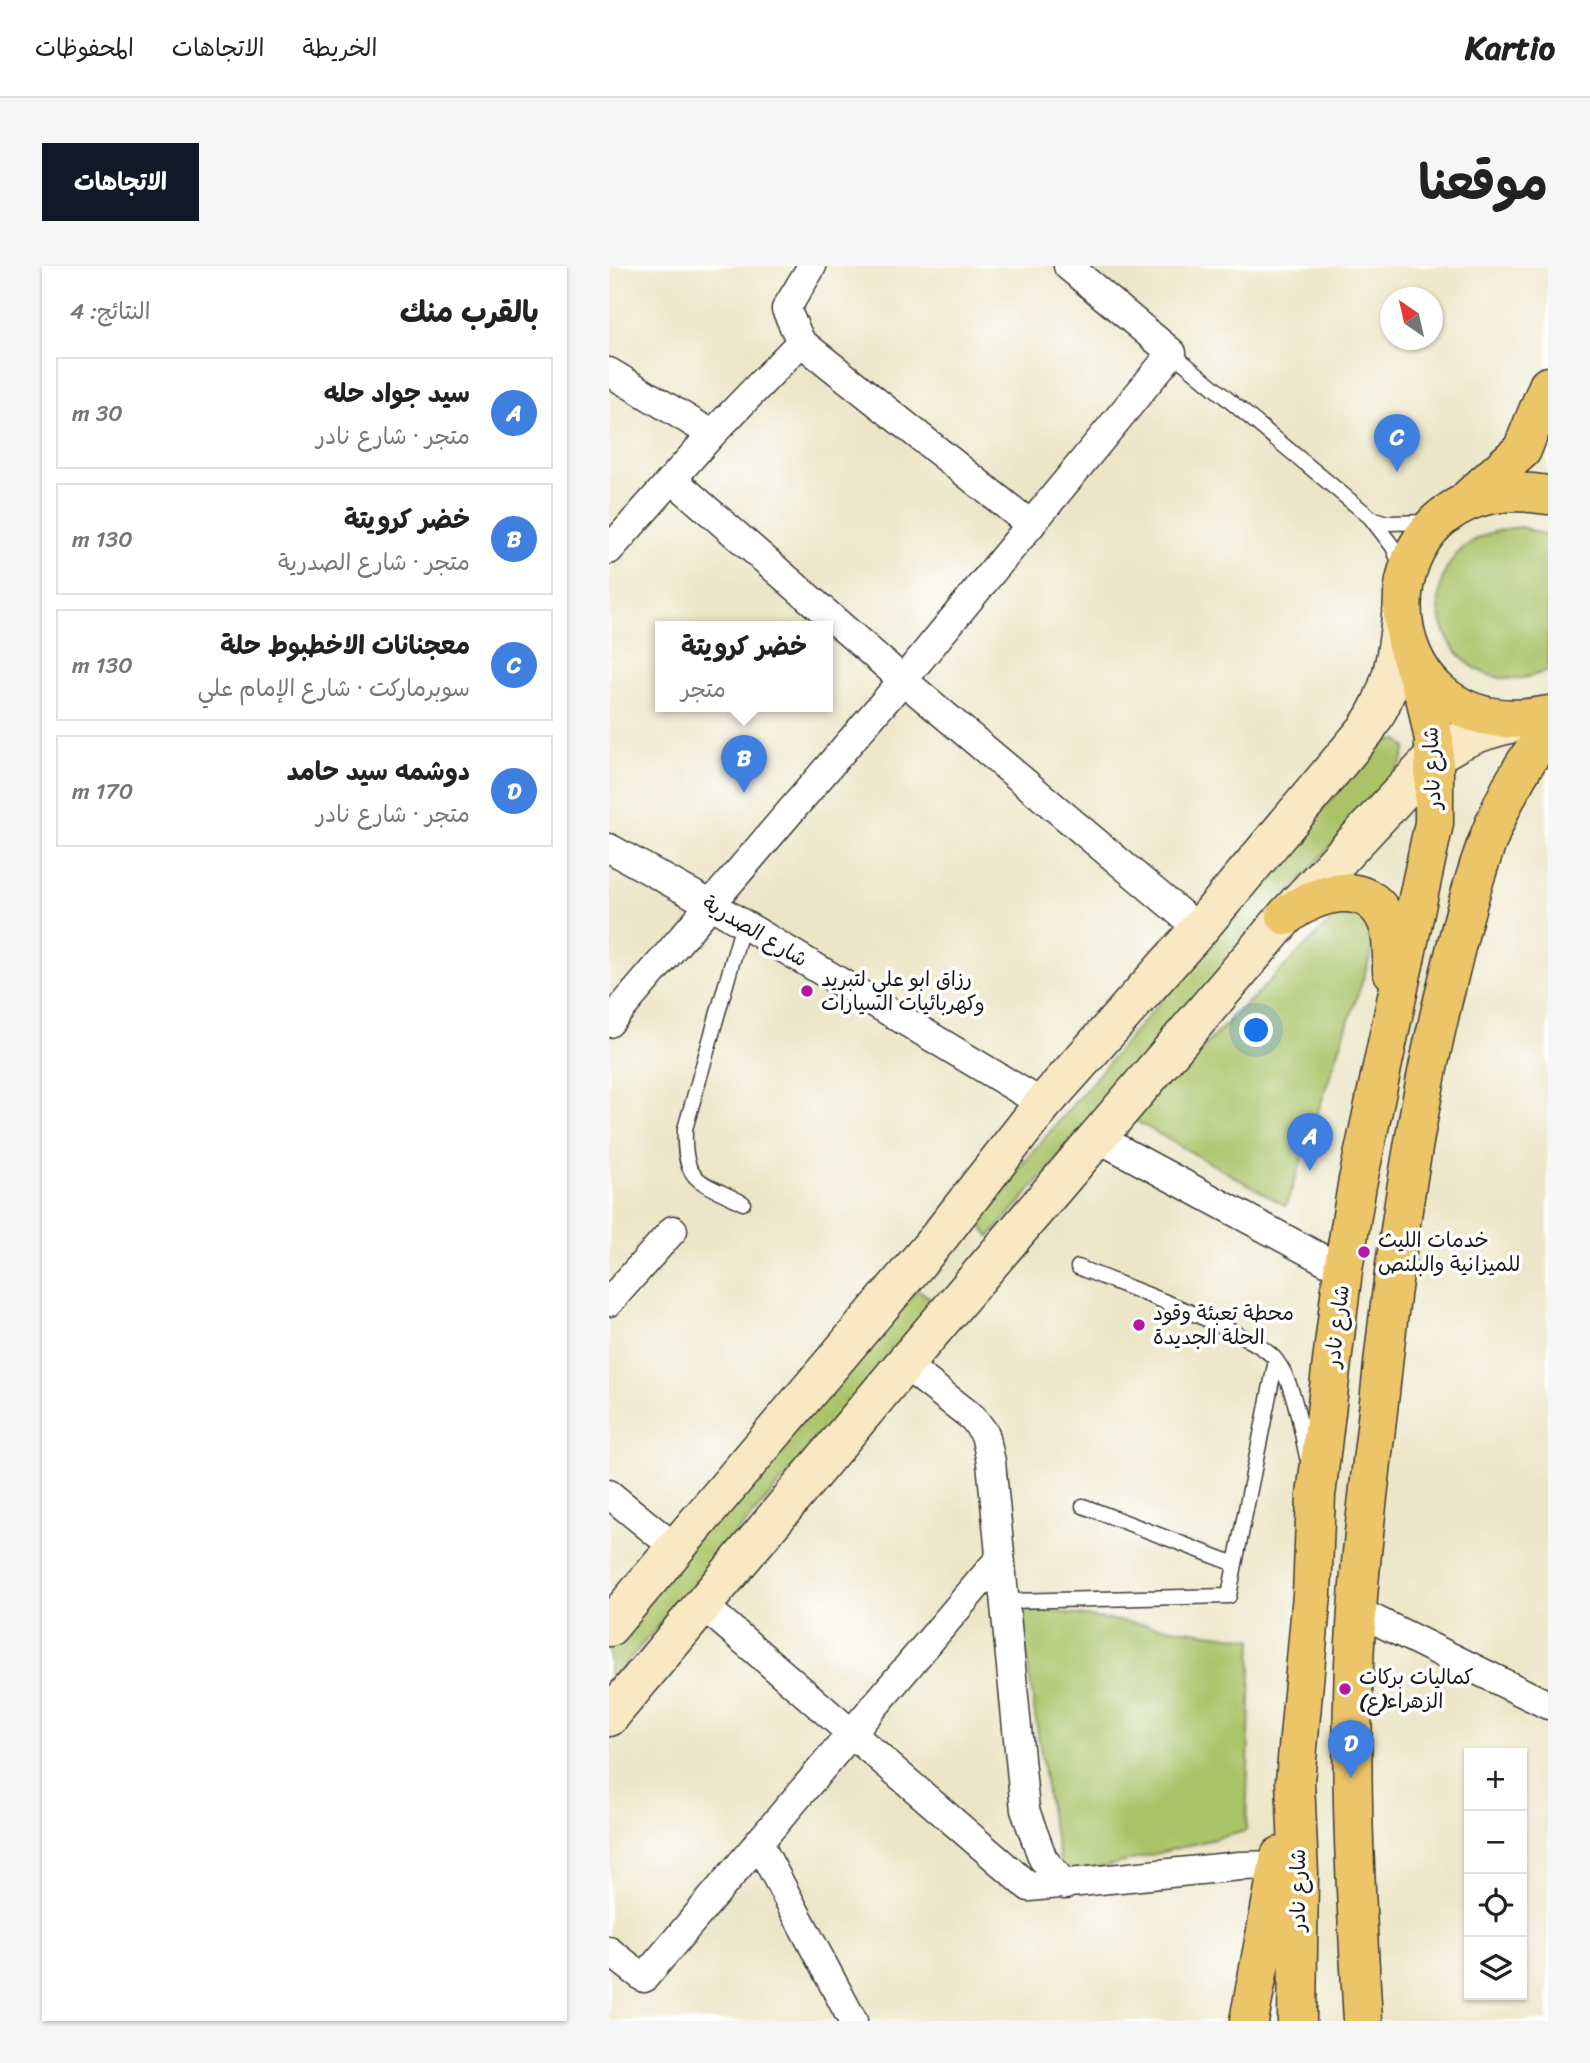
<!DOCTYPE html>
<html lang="ar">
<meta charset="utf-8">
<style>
:root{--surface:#fff;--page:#f6f6f6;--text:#222;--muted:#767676;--line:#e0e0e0;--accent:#111827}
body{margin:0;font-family:Sriracha,"Playpen Sans Arabic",sans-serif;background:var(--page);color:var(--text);direction:rtl}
.controls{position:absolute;right:21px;bottom:21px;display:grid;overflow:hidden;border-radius:0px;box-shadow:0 2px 5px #0004}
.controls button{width:63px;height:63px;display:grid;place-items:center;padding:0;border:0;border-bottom:2px solid var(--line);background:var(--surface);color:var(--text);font:35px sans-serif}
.compass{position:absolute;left:771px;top:21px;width:63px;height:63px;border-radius:50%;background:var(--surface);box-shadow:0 2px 5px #0004;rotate:326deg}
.you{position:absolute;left:648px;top:765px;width:24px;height:24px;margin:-18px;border:5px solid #fff;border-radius:50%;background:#1a73e8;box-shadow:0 0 0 10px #1a73e833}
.badge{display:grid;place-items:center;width:46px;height:46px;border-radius:50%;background:var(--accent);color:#fff;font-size:23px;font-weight:700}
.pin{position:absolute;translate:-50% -58px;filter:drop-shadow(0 2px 4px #0008)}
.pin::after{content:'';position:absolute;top:37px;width:24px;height:21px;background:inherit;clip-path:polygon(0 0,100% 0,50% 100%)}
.popup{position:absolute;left:46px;top:355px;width:178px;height:91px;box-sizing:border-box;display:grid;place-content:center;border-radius:0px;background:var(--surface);filter:drop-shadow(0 2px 5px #0005);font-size:23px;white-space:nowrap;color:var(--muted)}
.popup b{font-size:26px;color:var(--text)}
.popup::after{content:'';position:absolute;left:50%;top:100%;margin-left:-14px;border:14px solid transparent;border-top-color:var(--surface)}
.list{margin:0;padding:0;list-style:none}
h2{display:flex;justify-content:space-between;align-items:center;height:91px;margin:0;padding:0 28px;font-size:30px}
h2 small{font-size:23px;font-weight:400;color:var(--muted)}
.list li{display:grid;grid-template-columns:46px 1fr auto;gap:21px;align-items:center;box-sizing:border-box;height:112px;margin:0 14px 14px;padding:0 14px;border:2px solid var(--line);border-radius:0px}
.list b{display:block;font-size:26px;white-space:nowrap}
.list p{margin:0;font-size:23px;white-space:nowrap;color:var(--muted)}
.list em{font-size:23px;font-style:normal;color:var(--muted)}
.icon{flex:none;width:38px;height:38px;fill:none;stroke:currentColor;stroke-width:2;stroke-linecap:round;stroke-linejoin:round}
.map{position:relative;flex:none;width:939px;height:1755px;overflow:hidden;direction:ltr;border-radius:0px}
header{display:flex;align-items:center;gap:42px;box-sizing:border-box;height:98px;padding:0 35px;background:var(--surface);border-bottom:2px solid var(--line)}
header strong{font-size:33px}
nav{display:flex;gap:38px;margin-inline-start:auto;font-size:24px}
.intro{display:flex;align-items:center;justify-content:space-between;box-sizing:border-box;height:168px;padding:0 42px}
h1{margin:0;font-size:49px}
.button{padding:18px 32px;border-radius:0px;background:var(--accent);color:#fff;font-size:24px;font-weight:700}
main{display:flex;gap:42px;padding:0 42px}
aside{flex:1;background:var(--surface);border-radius:0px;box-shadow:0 2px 5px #0004}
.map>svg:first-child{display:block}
.green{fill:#aac268;stroke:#636f42;stroke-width:2}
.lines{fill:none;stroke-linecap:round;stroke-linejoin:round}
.lane-casing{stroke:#3b3a36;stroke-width:17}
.street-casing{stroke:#3b3a36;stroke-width:31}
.secondary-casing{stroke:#3b3a36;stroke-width:41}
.primary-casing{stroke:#3b3a36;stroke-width:41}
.lane{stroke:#fff;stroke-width:14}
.street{stroke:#fff;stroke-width:28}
.secondary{stroke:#f8e8c3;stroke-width:38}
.primary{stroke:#edc569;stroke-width:38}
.poi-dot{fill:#b5179e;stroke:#fff;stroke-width:2.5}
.labels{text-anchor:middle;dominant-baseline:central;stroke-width:7;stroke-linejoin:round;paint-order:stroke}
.street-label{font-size:21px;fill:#1c1c1c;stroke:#fff}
.poi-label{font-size:21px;fill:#1c1c1c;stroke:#fff;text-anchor:start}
</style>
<header>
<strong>Kartio</strong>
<nav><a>الخريطة</a><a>الاتجاهات</a><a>المحفوظات</a></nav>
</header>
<div class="intro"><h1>موقعنا</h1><a class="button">الاتجاهات</a></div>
<main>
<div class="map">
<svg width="939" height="1755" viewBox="0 0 939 1755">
<rect width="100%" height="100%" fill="#fff"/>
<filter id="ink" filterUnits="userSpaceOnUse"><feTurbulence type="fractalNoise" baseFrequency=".0143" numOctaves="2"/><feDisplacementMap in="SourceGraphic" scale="14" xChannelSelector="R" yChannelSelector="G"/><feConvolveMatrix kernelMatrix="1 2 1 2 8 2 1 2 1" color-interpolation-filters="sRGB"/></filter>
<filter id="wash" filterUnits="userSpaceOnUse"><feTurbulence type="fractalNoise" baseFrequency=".00686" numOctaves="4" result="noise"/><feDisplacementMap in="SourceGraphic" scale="28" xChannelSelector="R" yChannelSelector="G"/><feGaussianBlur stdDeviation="1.57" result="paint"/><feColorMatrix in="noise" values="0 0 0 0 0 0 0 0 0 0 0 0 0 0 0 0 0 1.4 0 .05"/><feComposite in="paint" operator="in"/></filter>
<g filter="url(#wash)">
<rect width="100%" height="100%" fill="#ece6c8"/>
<path class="green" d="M912,261l27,9v134c-109,49 -166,-131 -27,-143z
M790,474l7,8 -5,17 -411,472 -14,-18 404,-477z
M733,644l40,13 -96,283 -155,-88z
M308,1023l19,13 -327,381v-44z
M410,1341l233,32 -6,192 -182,46 -14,-63z"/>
</g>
<g filter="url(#ink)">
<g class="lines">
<defs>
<path id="lane" d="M563,87l198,164 23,30 8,20
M762,252l16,5 43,-1
M134,658l-58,205c-2,55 14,51 58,74
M469,1001c39,17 177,65 198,93 19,25 24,67 31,97
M474,1240l152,58 41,-204
M396,1335l224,-5 6,-32"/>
<path id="street" d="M203,0l-26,43 15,33 230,183
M0,106l103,62
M63,213l231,201 296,249
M0,284l103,-116 89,-92
M0,582l101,56 333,200
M0,757l294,-343 269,-327 -104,-87
M489,872l245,132
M0,1036l64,-72
M295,1098l69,54 12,16 6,28 34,348 18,49 22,26
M0,1228l66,54
M95,1340l325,281 211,-21 38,-1 18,-7
M748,1345l191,94
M149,1576l95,179
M0,1685l35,27 356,-420"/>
<path id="secondary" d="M0,1361l330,-390 104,-133 156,-175 167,-199c25,-36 31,-72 35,-115
M0,1451l295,-353 382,-448 149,-160c28,-20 55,-28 88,-35"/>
<path id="primary" d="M939,229c-196,-34 -192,259 0,220
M860,232l53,-48 26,-64
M677,650c28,-23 83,-40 101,6 6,15 5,33 5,49
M640,1755l31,-165
M688,1755l2,-147 -4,-93 17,-187 4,-98 27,-226 14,-85 77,-362v-83l-8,-39 -20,-59
M754,1755c-8,-137 -16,-274 -6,-410 5,-73 15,-146 23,-218 14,-137 33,-271 66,-405 21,-86 44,-188 102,-256"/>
</defs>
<use href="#lane" class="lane-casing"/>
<use href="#street" class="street-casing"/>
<use href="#secondary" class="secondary-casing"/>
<use href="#primary" class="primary-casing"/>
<use href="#lane" class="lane"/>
<use href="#street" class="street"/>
<use href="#secondary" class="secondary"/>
<use href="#primary" class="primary"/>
</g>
</g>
<g class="poi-dot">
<circle cx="198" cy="725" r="7"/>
<circle cx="755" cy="986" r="7"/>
<circle cx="530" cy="1059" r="7"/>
<circle cx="736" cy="1423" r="7"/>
</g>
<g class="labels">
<g class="street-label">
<text transform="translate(823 502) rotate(-92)">شارع نادر</text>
<text transform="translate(146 665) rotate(31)">شارع الصدرية</text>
<text transform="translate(728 1060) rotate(-83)">شارع نادر</text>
<text transform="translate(689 1624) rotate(-90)">شارع نادر</text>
</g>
<g class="poi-label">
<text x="212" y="713">رزاق ابو علي لتبريد<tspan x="212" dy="24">وكهربائيات السيارات</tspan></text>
<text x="769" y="974">خدمات الليث<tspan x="769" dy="24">للميزانية والبلنص</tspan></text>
<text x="544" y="1047">محطة تعبئة وقود<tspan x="544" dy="24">الحلة الجديدة</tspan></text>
<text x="750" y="1411">كماليات بركات<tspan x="750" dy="24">الزهراء(ع)</tspan></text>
</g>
</g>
</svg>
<div class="controls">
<button>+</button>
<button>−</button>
<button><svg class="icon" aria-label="locate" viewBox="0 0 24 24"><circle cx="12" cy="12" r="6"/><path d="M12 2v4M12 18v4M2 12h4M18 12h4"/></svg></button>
<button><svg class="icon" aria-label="layers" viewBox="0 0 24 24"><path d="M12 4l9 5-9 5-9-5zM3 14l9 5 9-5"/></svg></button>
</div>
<svg class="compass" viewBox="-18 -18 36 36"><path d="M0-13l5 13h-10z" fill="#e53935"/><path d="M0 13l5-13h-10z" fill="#767676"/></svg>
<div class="you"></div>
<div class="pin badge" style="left:701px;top:905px;background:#3f7fe0">A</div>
<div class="pin badge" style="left:135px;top:527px;background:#3f7fe0">B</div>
<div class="popup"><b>خضر كرويتة</b>متجر</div>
<div class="pin badge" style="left:788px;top:206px;background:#3f7fe0">C</div>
<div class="pin badge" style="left:742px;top:1512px;background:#3f7fe0">D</div>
</div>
<aside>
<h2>بالقرب منك<small>النتائج: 4</small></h2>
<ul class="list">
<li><span class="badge" style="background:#3f7fe0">A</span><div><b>سيد جواد حله</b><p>متجر · شارع نادر</p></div><em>30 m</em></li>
<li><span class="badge" style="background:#3f7fe0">B</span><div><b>خضر كرويتة</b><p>متجر · شارع الصدرية</p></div><em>130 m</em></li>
<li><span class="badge" style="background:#3f7fe0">C</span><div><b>معجنانات الاخطبوط حلة</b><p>سوبرماركت · شارع الإمام علي</p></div><em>130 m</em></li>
<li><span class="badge" style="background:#3f7fe0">D</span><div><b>دوشمه سيد حامد</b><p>متجر · شارع نادر</p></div><em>170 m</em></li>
</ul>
</aside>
</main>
